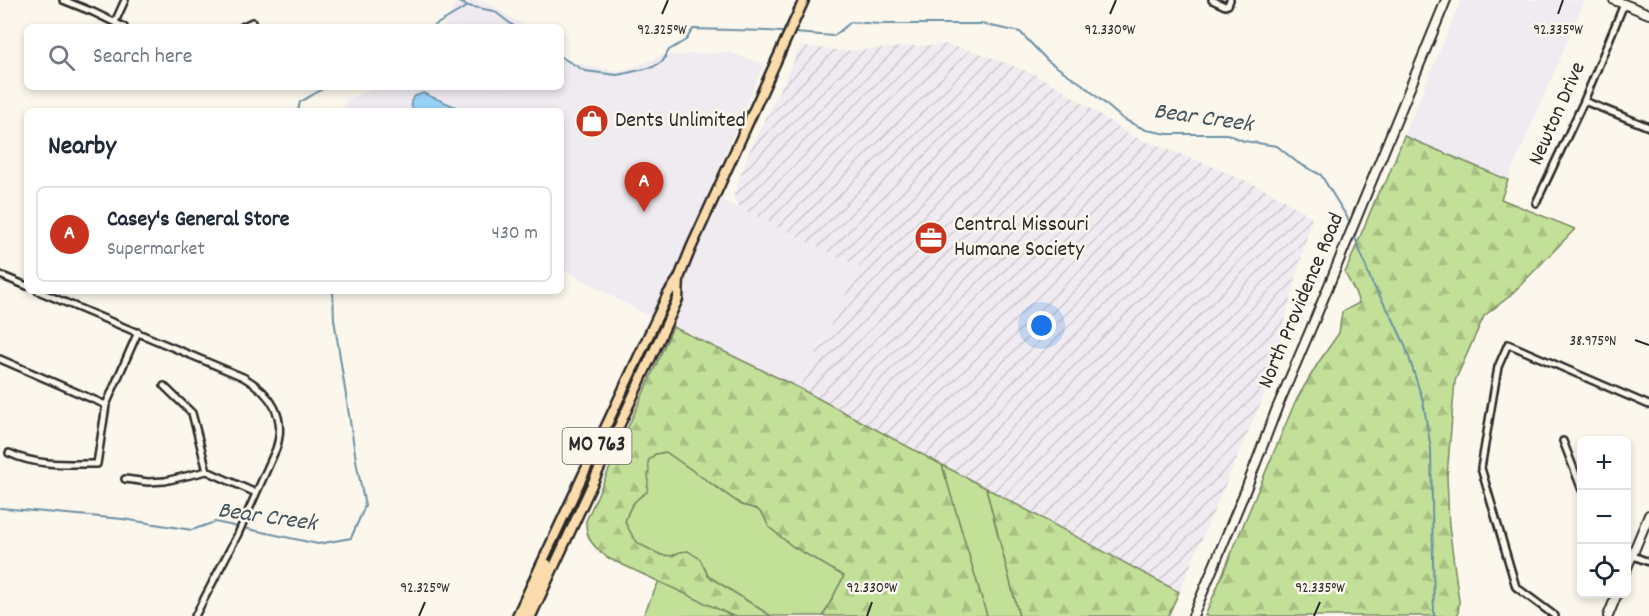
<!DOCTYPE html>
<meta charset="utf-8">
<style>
:root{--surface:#fff;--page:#f2f2f3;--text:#1f2937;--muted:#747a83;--line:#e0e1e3;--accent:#c8321e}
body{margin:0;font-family:Dekko,sans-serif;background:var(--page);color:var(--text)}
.controls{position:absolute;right:18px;bottom:18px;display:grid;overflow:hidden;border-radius:9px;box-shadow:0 3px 9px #0003}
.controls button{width:54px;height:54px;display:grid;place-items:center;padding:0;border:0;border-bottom:2px solid var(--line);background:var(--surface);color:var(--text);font:30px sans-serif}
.you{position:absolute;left:1042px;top:326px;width:21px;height:21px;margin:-15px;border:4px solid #fff;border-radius:50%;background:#1a73e8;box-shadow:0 0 0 9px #1a73e833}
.badge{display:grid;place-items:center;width:39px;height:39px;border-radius:50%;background:var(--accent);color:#fff;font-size:20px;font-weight:700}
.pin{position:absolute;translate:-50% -50px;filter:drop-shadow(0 2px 3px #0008)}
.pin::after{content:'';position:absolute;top:32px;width:21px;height:18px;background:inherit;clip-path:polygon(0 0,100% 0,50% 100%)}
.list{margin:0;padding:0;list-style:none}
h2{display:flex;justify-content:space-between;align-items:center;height:78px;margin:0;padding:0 24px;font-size:26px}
h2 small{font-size:20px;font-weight:400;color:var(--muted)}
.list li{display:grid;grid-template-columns:39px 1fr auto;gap:18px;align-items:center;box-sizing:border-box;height:96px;margin:0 12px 12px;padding:0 12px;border:2px solid var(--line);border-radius:9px}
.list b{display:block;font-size:22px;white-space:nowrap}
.list p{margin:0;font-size:20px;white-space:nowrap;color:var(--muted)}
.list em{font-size:20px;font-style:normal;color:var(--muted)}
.icon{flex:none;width:33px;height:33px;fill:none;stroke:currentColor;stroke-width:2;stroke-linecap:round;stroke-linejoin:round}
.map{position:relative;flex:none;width:1649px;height:616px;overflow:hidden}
.search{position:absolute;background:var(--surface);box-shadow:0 3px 9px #0003;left:24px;top:24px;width:540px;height:66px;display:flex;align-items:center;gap:15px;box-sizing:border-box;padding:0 21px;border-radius:9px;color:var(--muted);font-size:22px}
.panel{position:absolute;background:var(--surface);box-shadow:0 3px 9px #0003;left:24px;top:108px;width:540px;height:186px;border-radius:9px}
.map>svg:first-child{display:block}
.built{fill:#efebf0}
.industrial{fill:url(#industrial-furrows)}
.grass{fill:#c3e098;stroke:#778662;stroke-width:1.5}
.forest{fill:url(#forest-firs);stroke:#778662;stroke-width:1.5}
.water{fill:#97d3f7;stroke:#6c90a5;stroke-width:1.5}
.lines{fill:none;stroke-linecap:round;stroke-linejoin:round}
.stream{stroke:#6c90a5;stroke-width:2}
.street-casing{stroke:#2b2b2b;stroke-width:10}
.secondary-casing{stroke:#2b2b2b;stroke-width:12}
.primary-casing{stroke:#2b2b2b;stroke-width:13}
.street{stroke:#fbf7ec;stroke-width:5}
.secondary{stroke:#fbf7ec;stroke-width:8}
.primary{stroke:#fcdcac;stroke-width:8}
.ticks{fill:none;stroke:#2b2b2b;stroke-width:2}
.labels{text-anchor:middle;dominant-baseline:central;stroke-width:5;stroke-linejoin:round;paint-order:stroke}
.shield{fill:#fbf7ec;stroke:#696865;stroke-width:1.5}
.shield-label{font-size:21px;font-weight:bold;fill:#2b2b2b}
.street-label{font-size:22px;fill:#2b2b2b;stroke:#fbf7ec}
.poi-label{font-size:22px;fill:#2b2b2b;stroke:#fbf7ec;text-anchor:start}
.water-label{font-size:24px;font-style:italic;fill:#46555e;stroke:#fbf7ec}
.ticks-label{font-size:15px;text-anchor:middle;fill:#2b2b2b;stroke:#fbf7ec;stroke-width:5;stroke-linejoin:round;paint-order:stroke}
</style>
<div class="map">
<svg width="1649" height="616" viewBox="0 0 1649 616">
<defs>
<pattern id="industrial-furrows" width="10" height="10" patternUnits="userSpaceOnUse" patternTransform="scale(1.5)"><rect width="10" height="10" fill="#efebf0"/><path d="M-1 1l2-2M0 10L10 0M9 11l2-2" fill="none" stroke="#cdcace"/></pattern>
<pattern id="forest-firs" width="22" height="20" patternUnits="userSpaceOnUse" patternTransform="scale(1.5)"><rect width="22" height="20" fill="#c3e098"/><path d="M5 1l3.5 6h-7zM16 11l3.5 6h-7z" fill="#a8c083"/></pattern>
</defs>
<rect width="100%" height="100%" fill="#fbf7ec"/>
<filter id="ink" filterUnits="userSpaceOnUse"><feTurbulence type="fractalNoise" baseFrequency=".0167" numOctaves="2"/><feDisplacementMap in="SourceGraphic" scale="12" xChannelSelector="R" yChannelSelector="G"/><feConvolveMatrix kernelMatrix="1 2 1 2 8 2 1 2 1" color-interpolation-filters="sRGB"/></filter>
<g filter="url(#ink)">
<path class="built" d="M458,0h14l15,3 40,24h-84z
M1461,0h124l-77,180 -104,-44z
M727,52l37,12 -56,129 151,74 -60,121 -152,-73 -86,-47v-157h-221l7,-11 30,-13h184v-32l6,5 25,7 30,4 40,-15z"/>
<path class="industrial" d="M944,44l33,8 57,22 23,12 75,50 77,29 60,26 43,26 -44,169 -89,206 -380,-204 60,-121 -100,-49 -17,-9 -7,-7 -1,-7 13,-39 54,-110 43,5z"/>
<path class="grass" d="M666,452l76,53 15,4 6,5 6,13 23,19 52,30 -21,40h-52l-63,-40 -4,-10 -24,-14 -8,4 -11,-1 -23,-11 -5,-7 -8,-15c5,-20 25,-41 23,-61l7,-7z
M942,465l44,23 33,128h-32z
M659,581l74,35h-90z"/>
<path class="forest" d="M1404,136l104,44 -7,19 74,30 -65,67 -26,20 -29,65 -8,95 2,50 10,75 -1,15h-253l90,-214 23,-39 21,-30 3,-21 17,-9 -4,-11 -10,-19 34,-82 7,-9z
M673,327l126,61 143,77 45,151h-164l21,-40 -52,-30 -23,-19 -6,-12 -6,-6 -15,-4 -76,-53 -11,2 -7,7 1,9 -2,22c-13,8 -18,15 -22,30l8,15 6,7 22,11 11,1 8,-4 8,-1 12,8 8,17 63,40h-38l-125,-58c-13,-10 -23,-19 -22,-37z
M986,488l193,104 -11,24h-149z"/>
<path class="water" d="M423,93l33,14 4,4h-44l-4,-3 -1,-7 4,-5z"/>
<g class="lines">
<path class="stream" d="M455,0l13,6
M432,27l36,-21 26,5 21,16
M561,57l24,14 32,4 10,-2 26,-6 10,-6 6,-11 17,-10 7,-11 75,2 66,5 17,-14 29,2h101l39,8 28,29 34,23 41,35 23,11 22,4h59l17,7 33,5 21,17 23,12 26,42 4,10
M298,111l2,-9 26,-15
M1353,232l19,51 20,34 13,28 18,56 8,48 3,167
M0,508l123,11 69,11 23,-8 103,22 33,-6 14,-32 -8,-40 -23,-147 -1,-28"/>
<defs>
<path id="street" d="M63,0l30,12 31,15
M1212,0l13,6 3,-1 2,-5
M115,22l10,-22
M242,27l10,-5
M1584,101l65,26
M1536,203l48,-102 40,-97
M0,275l27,11
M38,291l205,86c28,16 44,40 33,72l-38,85 -43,82
M0,359l106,46
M164,386l28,27 15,58
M1563,441l19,49
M9,453c27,13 58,11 88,11l9,-59 32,-73
M125,479l23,3 17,-1 42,-10 49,22
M1626,549l7,7 16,6
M1555,616l-39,-29 -35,-119 17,-101 10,-23 141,61"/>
<path id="secondary" d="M1614,0l35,14
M1626,570l23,-55
M1193,616l53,-127 31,-81 38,-89 131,-319
M1608,616l9,-22"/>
<path id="primary" d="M517,616l151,-322 11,-16 12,-30 113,-248
M524,616l23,-52
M531,616l147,-317 1,-21"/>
</defs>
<use href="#street" class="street-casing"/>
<use href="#secondary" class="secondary-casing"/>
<use href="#primary" class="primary-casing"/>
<use href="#street" class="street"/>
<use href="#secondary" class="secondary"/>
<use href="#primary" class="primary"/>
</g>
</g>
<path class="ticks" d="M662,14l6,-14M1110,14l6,-14M1558,14l5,-14M1635,340l14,5M419,616l6,-14M867,616l5,-14M1314,616l6,-14"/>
<defs>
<symbol id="shop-disc" viewBox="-11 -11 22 22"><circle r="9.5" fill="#c8321e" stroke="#fbf7ec"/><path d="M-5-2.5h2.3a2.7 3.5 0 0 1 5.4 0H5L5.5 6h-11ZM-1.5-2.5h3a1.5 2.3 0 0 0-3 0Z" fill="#fff"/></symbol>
<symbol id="office-disc" viewBox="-11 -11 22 22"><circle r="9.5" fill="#c8321e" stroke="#fbf7ec"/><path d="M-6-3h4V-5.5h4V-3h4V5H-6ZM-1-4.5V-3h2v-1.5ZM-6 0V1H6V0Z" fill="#fff"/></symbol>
</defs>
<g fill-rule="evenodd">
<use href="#shop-disc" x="573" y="102" width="38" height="38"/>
<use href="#office-disc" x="912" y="219" width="38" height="38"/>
</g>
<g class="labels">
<rect class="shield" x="562.5" y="428" width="69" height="36" rx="4.5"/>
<g class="shield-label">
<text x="597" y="446">MO 763</text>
</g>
<g class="street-label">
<text transform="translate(1558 114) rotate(-66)">Newton Drive</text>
<text transform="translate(1302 301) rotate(-67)">North Providence Road</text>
</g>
<g class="poi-label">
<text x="615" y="121">Dents Unlimited</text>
<text x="954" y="225">Central Missouri<tspan x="954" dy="25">Humane Society</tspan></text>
</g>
<g class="water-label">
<text transform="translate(1203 119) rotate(8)">Bear Creek</text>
<text transform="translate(267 518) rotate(8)">Bear Creek</text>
</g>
</g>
<g class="ticks-label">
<text x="1558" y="34">92.335°W</text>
<text x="662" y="34">92.325°W</text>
<text x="1110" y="34">92.330°W</text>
<text x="1593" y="345">38.975°N</text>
<text x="425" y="592">92.325°W</text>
<text x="872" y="592">92.330°W</text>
<text x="1320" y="592">92.335°W</text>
</g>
</svg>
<div class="controls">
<button>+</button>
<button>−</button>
<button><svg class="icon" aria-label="locate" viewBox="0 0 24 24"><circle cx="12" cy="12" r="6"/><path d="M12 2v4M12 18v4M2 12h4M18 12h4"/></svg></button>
</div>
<div class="you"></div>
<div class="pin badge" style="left:644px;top:212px">A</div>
<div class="search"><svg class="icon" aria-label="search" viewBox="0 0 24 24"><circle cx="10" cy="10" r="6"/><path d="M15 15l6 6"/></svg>Search here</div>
<section class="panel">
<h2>Nearby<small></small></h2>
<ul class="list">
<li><span class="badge">A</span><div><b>Casey's General Store</b><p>Supermarket</p></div><em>430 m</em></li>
</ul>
</section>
</div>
